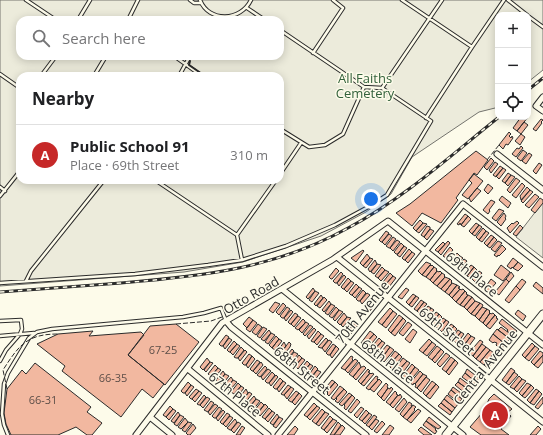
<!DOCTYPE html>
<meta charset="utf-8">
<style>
:root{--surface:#fff;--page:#f6f6f6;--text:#202124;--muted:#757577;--line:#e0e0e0;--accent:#c62828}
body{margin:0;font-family:"Open Sans",sans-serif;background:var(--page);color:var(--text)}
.controls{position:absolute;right:12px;top:12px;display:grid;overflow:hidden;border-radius:8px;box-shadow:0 2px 10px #0003}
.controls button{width:36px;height:36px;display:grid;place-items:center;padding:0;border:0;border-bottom:1px solid var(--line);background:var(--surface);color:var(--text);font:20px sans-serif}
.you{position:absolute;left:371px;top:199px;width:14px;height:14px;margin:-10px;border:3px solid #fff;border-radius:50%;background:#1a73e8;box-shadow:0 0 0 6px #1a73e833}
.badge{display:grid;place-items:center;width:26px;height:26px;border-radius:50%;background:var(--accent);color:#fff;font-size:13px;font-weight:700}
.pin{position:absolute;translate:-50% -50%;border:2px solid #fff;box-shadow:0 1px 4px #0006}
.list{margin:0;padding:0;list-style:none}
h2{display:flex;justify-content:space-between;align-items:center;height:52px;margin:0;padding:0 16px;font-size:17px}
h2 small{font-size:13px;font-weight:400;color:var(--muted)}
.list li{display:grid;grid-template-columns:26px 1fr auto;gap:12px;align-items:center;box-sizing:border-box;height:60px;padding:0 16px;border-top:1px solid var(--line)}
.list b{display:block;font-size:15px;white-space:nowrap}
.list p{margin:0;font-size:13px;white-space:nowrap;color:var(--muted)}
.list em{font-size:13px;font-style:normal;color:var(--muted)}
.icon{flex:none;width:22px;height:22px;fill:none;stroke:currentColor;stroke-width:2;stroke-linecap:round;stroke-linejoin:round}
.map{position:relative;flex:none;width:543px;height:435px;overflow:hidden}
.search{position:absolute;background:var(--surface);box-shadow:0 2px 10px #0003;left:16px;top:16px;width:268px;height:44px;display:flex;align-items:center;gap:10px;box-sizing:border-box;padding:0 14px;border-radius:12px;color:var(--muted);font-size:15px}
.panel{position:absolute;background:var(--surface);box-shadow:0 2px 10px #0003;left:16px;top:72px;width:268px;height:112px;border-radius:12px}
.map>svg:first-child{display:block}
.green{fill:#ecebdb;stroke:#74746e;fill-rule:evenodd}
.building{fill:#f2b8a0;stroke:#2b2b2b}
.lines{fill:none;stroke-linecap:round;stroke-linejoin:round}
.lane-casing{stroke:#2b2b2b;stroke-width:4.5}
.street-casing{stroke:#2b2b2b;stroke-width:7}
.secondary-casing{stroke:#2b2b2b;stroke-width:9}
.lane{stroke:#fdfbea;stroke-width:2.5}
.street{stroke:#fdfbea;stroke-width:5}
.secondary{stroke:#fdfbea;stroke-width:7}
.rail-casing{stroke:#2b2b2b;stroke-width:3}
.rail{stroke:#fdfbea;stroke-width:1.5;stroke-dasharray:4.5;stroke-linecap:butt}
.fence{stroke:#2b2b2b;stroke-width:1;stroke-dasharray:5 2;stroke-linecap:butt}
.wall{stroke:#2b2b2b;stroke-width:2}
.labels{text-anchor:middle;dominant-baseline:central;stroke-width:3;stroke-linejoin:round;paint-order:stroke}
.number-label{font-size:11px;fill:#5d4e48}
.park-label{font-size:13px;fill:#34623c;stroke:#fdfbea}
.street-label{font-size:13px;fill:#2b2b2b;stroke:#fdfbea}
</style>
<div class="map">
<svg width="543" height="435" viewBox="0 0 543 435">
<rect width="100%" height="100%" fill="#fdfbea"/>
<path class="green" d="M0,0h543v70l-15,12v-67h-30v90l-3,3 -16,4 -67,45 -21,37 -25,18 -45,24 -78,26 -59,10 -184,14zM20,20h260v36h-260zM20,76h260v104h-260z
M543,202v56l-27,-21z"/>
<path class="building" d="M521,117h7l-11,14 -4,-3z
M541,119l2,1 -2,2 1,1 -6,8 -3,-2z
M524,122l4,3 -7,9 -4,-3z
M509,132l2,2 -2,2 2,2 1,-2 1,2 -5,7 -2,-1 -3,5 -4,-4z
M521,134l4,3 -5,8 -5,-4z
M521,146l2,2 -7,9 -4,-3 5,-6 2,1z
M523,150l4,3 -6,8 -4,-3z
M476,151l12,9 -11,15 -3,-2 -18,25 2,2 -17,23 -19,-10 -10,13 -16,-13 14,-9z
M529,153l3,2 -6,9 -4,-3z
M491,158l3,3 -7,9 -3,-3z
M495,162l3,2 -7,9 -2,-3z
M539,163l3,2 -6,9 -3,-3z
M500,166l3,2 -7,9 -3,-2z
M503,168l3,2 -7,9 -3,-3z
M508,173l3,2 -6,8 -3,-2z
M474,174l9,7 -15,18 -6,-4 10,-12 -3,-3z
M511,175l4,2 -7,9 -3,-3z
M516,178l4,3 -10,12 -3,-3z
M522,183l3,3 -9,12 -4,-3z
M488,184l5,4 -5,6 -4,-4z
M527,187l3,3 -9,10 -1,-4z
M477,188l4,3 -10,11 -2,-4z
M530,190l3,2 -10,11 -2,-2z
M535,194l4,3 -10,11 -4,-3z
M502,196l9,7 -3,5 -9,-8z
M540,198l3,2v3l-8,10 -4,-3z
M491,200l4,2 -6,8 1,1 -2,3 -5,-4z
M499,209l5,2 -8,10 -4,-3z
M504,213l2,3 -1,2 1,1 -5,7 -4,-4z
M465,214l3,2 -7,9 -1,-2 -1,2 -2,-1z
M468,216l3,3 -7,8 -3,-2z
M420,220l3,3 -7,8 -3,-3z
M517,221l2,2 -9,10 -3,-5 5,-5 1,1z
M423,223l4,1 -8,9 -3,-2z
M476,223l3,2 -7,9 -3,-3z
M479,225l3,2 -7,9 -3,-2z
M520,225l3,3 -7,8 -3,-2z
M427,226l3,1v2l-6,8 -3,-2z
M483,228l3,3 -7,9 -3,-3z
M430,229l4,2 -7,9 -3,-3z
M386,231l3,2 -7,9h-1l-2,-2z
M486,231l3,2 -7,9 -3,-2z
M389,234l3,2 -7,9 -3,-3z
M491,235l3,2 -7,9 -3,-3z
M393,237l3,2 -6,9h-1l-3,-2z
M494,237l3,3 -7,8 -3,-2z
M397,240l3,2 -7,9 -3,-3z
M448,241l2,2 -9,12 -3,-3z
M498,241l4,2 -7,9 -4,-3z
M443,242l2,2 -7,8 -3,-2z
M401,243l3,3 -6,8h-2l-2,-2z
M502,245l4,4 -7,7 -1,-1 -1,2 -3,-2z
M404,246l3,2 -7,9 -3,-2z
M450,247l3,3 -7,8 -3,-2z
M409,249l3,3 -1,1 -6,7h-1l-2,-2z
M363,250l1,1 -8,11 -5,-4z
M412,252l3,2 -7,9 -3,-3z
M457,253l3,3 -7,8 -3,-2z
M367,254l3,4 -7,8 -3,-3z
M460,256l3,2 -7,8 -3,-2z
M370,258l3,1 -7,9 -3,-2z
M513,258l5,4 -5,6 -1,-1 -1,2 -4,-3z
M464,259l3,2 -7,9 -3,-3z
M375,260l2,4 -7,8 -2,-3z
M426,262l5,2 -9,11 -4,-4z
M518,262l5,4 -5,5 -5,-3z
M377,264l4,1 -7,9 -3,-2z
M430,265l1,1 1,-1 2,2 -8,10 -4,-2z
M471,265l3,2 -7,9 -3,-3z
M501,265l9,7 -7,9 -9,-6z
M382,267l3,3 -7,8 -3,-2z
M434,267l3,2 -1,1 1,1 -7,9 -4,-3z
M474,267l3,3 -6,8 -4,-2z
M336,268l3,3 -7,8h-1l-2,-2z
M385,270l4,2 -8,9 -3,-3z
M437,271l2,1 1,-1 2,2 -9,10 -3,-3z
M479,271l3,2 -7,9 -3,-3z
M341,272l2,2 -6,9h-2l-2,-2z
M511,272l3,4 -5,6 -3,-3z
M390,273l3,3 -7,8 -3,-2z
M442,273l3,2 -1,1 1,1 -8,9 -4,-3z
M344,275l2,2 -7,9 -2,-3z
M393,276l3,2 -7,9 -3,-3z
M445,277l5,2 -9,10 -4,-3z
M348,278l3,3 -7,8h-1l-2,-2z
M450,279l2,2 -1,1 1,1 -7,9 -4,-3z
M491,279l5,4 -8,9 -4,-3z
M506,279l3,3 -10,13 -4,-3z
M522,279l4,3 -6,8 -4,-4z
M351,281l3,2 -7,9 -3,-3z
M536,282l7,6v6l-10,-8z
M452,283l5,2 -8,10 -4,-3z
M356,284l3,3 -7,8h-1l-2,-2z
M457,285l3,2 -2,1 2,1 -8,9 -3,-3z
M516,286l4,4 -11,13 -4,-3z
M359,287l3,2 -7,9 -3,-3z
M313,288l2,3 -7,8 -2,-2z
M406,288l3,2 -7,9 -4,-2z
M460,289l1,1 2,-1 2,2 -9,11 -4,-4z
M363,290l3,3 -1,1 -5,7h-2l-2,-2z
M315,291l4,2 -7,9 -3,-2z
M465,291l2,2 -1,1 2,1 -8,10 -4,-3z
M367,293l3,2 -8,9 -2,-3z
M413,294l3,2 -7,9 -3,-3z
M321,295l2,3 -7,8 -2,-2z
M468,295l4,2 -8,10 -4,-2z
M416,296l3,2 -7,9 -3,-2z
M324,297l3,3 -7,8 -3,-2z
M371,297l3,2 -7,8h-1l-2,-1z
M472,297l3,4 -8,9 -3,-3z
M374,299l3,2 -7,10 -3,-4z
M421,300l3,2 -7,9 -3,-2z
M329,301l2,3 -7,8 -2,-2z
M475,301l5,2 -9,11 -4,-4z
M275,302l5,2 -7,9 -4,-3z
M424,302l3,2 -8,9 -2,-2z
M283,303l3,3 -7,9 -3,-3z
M480,303l3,2 -1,2 -7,9 -4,-2z
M331,304l4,2 -7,9 -3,-2z
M428,306l3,2 -7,9 -3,-2z
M287,307l3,2 -6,9h-2l-2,-2z
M336,307l3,3 -7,8 -3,-2z
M482,307l5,2 -8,11 -4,-4z
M390,308l3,3 -11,14 -4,-3z
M431,308l3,2 -7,9 -3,-2z
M487,309l3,2 -1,1 1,1 -7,10 -4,-3z
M291,310l2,2 -7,9 -2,-3z
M339,310l4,2 -8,9 -2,-2z
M518,310l8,6 -3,5 -8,-7z
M393,311l4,3 -11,14 -4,-3z
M436,312l3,2 -7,9 -3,-2z
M295,313l3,2 -7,9h-1l-2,-2z
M344,313l3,4 -7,8 -3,-3z
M490,313l1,1 2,-1 2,2 -9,11 -3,-3z
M439,314l3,3 -8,8 -2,-2z
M399,315l4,3 -12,15 -3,-3z
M495,315l2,2 -1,1 2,1 -8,10 -4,-3z
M298,316l3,2 -7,9 -3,-3z
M249,317l4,3 -6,8 -4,-4z
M347,317l4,1 -8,9 -2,-2z
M403,318l3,3 -11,15 -4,-3z
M443,318l3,2 -7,9 -3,-2z
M303,319l2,2v2l-7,7 -3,-2z
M502,319l15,12 -4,5 -6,-5 1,-1 -9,-7z
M253,320l4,3 -7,9 -4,-3z
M352,320l3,3 -7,8 -3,-2z
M446,320l3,2 -7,10 -3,-3z
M306,322l3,2 -7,9 -3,-3z
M408,322l4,3 -9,11 -4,-3z
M355,323l3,2 -7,9 -3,-3z
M176,324l23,18 -34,43 -37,-30 22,-29z
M258,324l4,3 -6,8 -4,-3z
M451,324l3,2 -7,9 -3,-2z
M310,325l3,2 -8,9 -2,-2z
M454,326l3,3 -7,9 -3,-3z
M263,327l4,2 -7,9 -3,-2z
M501,327l12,9 -3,3 -12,-9z
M314,328l2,2 -7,9 -2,-3z
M413,329l4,3 -7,11 -5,-4z
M497,329l13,10 -5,5 -12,-10z
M269,330l2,3 -7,8 -3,-2z
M458,330l3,2 -7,9 -3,-2z
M93,331l-4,5 52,-4 3,3 -16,20 36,29 -11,14 -11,-9 -21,28 -59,-46 3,-5 -28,-22 21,-10z
M318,331l3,3 -7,8h-1l-2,-1z
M370,331l4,3 -9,10 -1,-1 -1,2 -2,-2z
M461,332l3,2 -7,10 -3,-3z
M271,333l4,2 -7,9 -3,-2z
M468,333l3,3 -9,12 -3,-3z
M321,334l3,2 -7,9 -3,-3z
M374,334l3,3 -10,12 -2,-2 2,-2 -2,-1z
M493,334l12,10 -4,6 -5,-5 1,-2 -3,-1 -1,1 -4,-3z
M226,335l3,2 -6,9h-2l-2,-2z
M276,336l3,3 -7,9 -3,-3z
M471,336l4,2 -9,12 -4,-2z
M229,338l3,2 -7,9 -2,-3z
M326,338l2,2 -6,8h-1l-3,-1z
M379,338l3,3 -9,10 -1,-1 -1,2 -2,-2z
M279,339l3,2 -7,9 -3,-2z
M429,339l3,3 -9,11 -4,-3z
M329,340l3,2 -7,10 -3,-4z
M480,340l3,2 -10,14 -4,-3z
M234,341l3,3 -7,8h-1l-2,-2z
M382,341l3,2 -9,12 -2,-1 1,-2 -2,-1z
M284,342l2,4 -6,8 -3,-2z
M289,342l2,2 -1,3 -7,9 -3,-2z
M432,342l4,3 -9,11 -4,-3z
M532,343l3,3 -10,12 -3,-3z
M237,344l3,2 -7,9 -3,-3z
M333,344l3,2 -6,9h-2l-2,-2z
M482,344l4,3 -10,12 -3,-3z
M387,345l3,2 -8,11 -1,-1 -2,1 -2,-1z
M336,346l3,3 -7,9 -2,-3z
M437,346l4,3 -9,11 -4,-3z
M535,346l4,3 -10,12 -4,-3z
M241,347l3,3 -6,8h-2l-2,-1z
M390,347l4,3 -10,12 -2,-2 1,-1 -1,-1z
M486,347l4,3 -10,12 -4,-3z
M498,348l4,3 -14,17 -4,-3z
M292,349l2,2 -7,9 -2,-2z
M441,349l3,3 -9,11 -3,-3z
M245,350l2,2 -7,9 -2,-3z
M490,350l4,3 -10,12 -4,-3z
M395,351l4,3 -9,10 -1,-1 -1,2 -2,-2z
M540,351l3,2v2l-9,10 -3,-3z
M294,352l4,2 -7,9 -3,-3z
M446,353l4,3 -10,11 -3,-3z
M249,354l3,2 -6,9h-2l-2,-2z
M399,354l3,3 -10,12 -2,-2 1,-2 -1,-1z
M299,355l3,3 -7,8 -3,-2z
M543,355v7l-5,6 -4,-3z
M252,356l3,3 -7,9 -2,-3z
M351,356l2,1 -1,2 1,1 -8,10 -4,-2z
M451,357l4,3 -9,12 -4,-3z
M207,358l3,4 -7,8 -3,-3z
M302,358l3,2 -7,9 -3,-3z
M403,358l4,3 -9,10 -1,-1 -1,2 -2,-2z
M355,359l3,2 -10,12 -3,-3z
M257,360l3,2 -7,9h-1l-2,-2z
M455,360l3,3 -9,12 -3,-3z
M307,361l3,3 -7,8 -3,-2z
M407,361l3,2 -9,12 -3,-1 2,-2 -2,-1z
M210,362l3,1 -7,9 -2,-2z
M261,362l2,3 -7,9 -3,-3z
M359,362l2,5 -8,10 -4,-3z
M35,363l56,44 -4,5 15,11 -10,12h-5l-11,-8 -18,8h-47l-5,-11 -2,-11 3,-24 15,-19 4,4z
M310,364l3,2 -7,9 -3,-2z
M412,364l3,3 -8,11 -1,-1 -2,1 -2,-1z
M215,365l3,3 -7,8 -3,-2z
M265,366l2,2 -1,2 -6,7 -3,-2z
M315,366l3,3 -8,9 -2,-2z
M364,366l2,2 -10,12 -3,-3 8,-10h1z
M415,367l4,3 -10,12 -2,-2 1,-1 -1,-1z
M218,368l3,2 -7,8 -3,-2z
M511,368l4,3 -9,12 -4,-3z
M268,369l3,2 -8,9 -2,-3z
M368,369l2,2 -2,1 2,1 -9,11 -3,-3z
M467,369l12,9 -3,4 -11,-9z
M317,370l4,2 -7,9 -3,-2z
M223,371l2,3 -7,8 -2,-2z
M420,371l3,3 -8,10 -1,-1 -1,2 -3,-2z
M272,372l3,3 -6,8h-2l-2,-2z
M514,372l4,3 -9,10 -3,-2z
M370,373l1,1 1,-1 2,1 -10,12 -3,-2z
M465,373l11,9 -3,3 -11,-8z
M225,374l4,2 -7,9 -3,-3z
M423,374l4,2 -10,12 -2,-1 1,-2 -1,-1z
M276,375l2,2 -7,9 -2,-3z
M376,376l2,1 -1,2 1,1 -9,10 -3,-2z
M519,376l3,3 -8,10 -4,-2z
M231,377l2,3 -7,8 -3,-2z
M426,377l4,3 -9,12 -4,-4z
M280,378l3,3 -6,8h-2l-2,-2z
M460,378l12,9 -3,3 -11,-8z
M379,379l3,3 -8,10 -4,-3z
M522,379l4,2 -9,11 -3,-3z
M233,380l4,2 -8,9 -2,-3z
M332,380l3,2 -10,11 -2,-2z
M283,381l3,2 -7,9 -2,-3z
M432,381l4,3 -10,12 -3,-3z
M188,382l3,3 -6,8h-2l-2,-2z
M335,382l3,3 -9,11 -2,-2 1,-1 -1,-1z
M458,382l11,8 -3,4 -11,-9z
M238,383l3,3 -7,8 -3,-2z
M386,383l2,2 -1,2 1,1 -7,10 -4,-4z
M527,383l4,2 -9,11 -3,-3z
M436,384l3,3 -9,12 -4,-3z
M191,385l3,2 -7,9 -2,-3z
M288,385l3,2 -7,8h-1l-2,-1z
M531,385l3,3 -9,10 -3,-2z
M241,386l3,2 -7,9 -3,-2z
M340,386l4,3 -10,11 -3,-2z
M291,387l3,2 -7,10 -3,-4z
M391,387l2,2 -9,12 -3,-3 7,-10 2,1z
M453,387l12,9 -3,3 -11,-9z
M196,389l3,2 -7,8h-1l-2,-2z
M246,389l2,4 -6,8 -3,-3z
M344,389l3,3 -9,11 -3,-2 2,-2 -1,-1z
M536,389l3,2 -9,12 -3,-3z
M451,390l11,9 -3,4 -11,-9z
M199,391l3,2 -7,9 -3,-3z
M296,391l3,2 -7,9h-1l-3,-2z
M395,391l2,2 -1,1 2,1 -8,10 -4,-3z
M539,391l3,3 -8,11 -4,-2z
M249,392l3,2 -7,9 -3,-2z
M299,393l3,3 -7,9 -3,-3z
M349,393l3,2 -10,11 -3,-2z
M400,394l2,3 -9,11 -3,-3 8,-10 1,1z
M494,394l18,15 -5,4 4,3 -10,13 8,6h-28l-11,-8 19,-22 -2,-1 2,-5z
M204,395l2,2 -6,8h-1l-2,-1z
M352,395l3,3 -9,12 -2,-2 1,-2 -1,-1z
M447,395l11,9 -3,4 -11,-9z
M254,396l2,3 -7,8 -3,-2z
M207,397l3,2 -7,9 -3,-3z
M543,397v6l-5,6 -3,-2z
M404,398l3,4 -8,10 -4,-3z
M256,399l4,2 -7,9 -3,-3z
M357,399l3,3 -9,11 -3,-2z
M444,399l11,9 -3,4 -11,-9z
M211,401l3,2 -6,9 -4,-2z
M261,402l3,3 -7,8 -3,-2z
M409,402l3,2 -1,2h1l-9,11 -3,-3z
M314,403l3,3 -10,11 -3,-2z
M441,403l11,9 -2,3 -12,-9z
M215,404l3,2 -8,9 -2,-3z
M265,404l3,3 -8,9 -2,-3z
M413,405l3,2 -2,2 1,1 -8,10 -4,-3z
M170,406l3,3 -7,8 -3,-2z
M317,406l3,2 -10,12 -3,-3z
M219,407l3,2 -6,9h-2l-2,-2z
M361,407l3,2 -7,9 -3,-3z
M269,408l3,3 -7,8 -3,-2z
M173,409l3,2 -7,9 -3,-3z
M322,409l3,3 -9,12 -4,-3z
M418,409l3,2 -10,12 -4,-3z
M223,410l2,2 -7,9 -2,-3z
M366,410l3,3 -7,8 -3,-2z
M272,411l3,2 -7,9 -3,-3z
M178,412l2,3 -6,8 -3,-2z
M325,412l4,2 -10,12 -3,-2z
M227,413l3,2 -7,9h-1l-2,-2z
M369,413l3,2 -7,9 -3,-3z
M277,414l2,3 -6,8 -3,-2z
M180,415l4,2 -7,9 -3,-2z
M374,415l3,2 -8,10 -3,-2z
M230,416l3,2 -7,9 -3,-3z
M330,416l3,3 -9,11 -3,-2z
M279,417l4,2 -7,9 -3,-2z
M429,417l12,10 -3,2 -12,-8z
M185,418l3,4 -7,7 -3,-2z
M235,419l2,3 -6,8h-1l-3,-2z
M333,419l4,2 -10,12 -3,-3z
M376,419l3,2 -7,9 -3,-3z
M382,421l3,3 -8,9 -3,-2z
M426,421l10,8 -1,1 2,1 -2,3 -12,-9z
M188,422l4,1 -7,9 -3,-2z
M238,422l3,2 -7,9 -3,-3z
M338,422l3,3 -7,10h-4z
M193,424l3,4 -6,7h-2l-2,-2z
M342,425l3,3 -5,7h-6z
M390,425l4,3 -5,7h-7z
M242,426l3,2 -1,1 -4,6h-4z
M295,426l3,3 -4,6h-7z
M538,426l3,3 -5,6h-6z
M421,427l11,8h-8l-6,-5z"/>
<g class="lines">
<defs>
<path id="lane" d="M26,0l30,20
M190,0l4,3h7
M200,0c9,23 41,21 51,0
M402,0l70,47
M508,0l19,15
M247,8l18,12
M528,16l15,11
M78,20l12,-20
M128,20l10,-20
M313,53l30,-45 -10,-8
M174,56l28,20
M0,74l20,14
M41,76l15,-20
M94,76l12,-20
M179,76l11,-20
M382,88l60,-88
M426,118l46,-71 32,-47
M280,129l29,18 16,-2 18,-11 21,-47
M280,174l21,-31
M155,180l82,55
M0,187l5,4
M0,196l20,-25
M242,260l-5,-25 39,-55
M26,281l5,-10 73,-91
M0,283l135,-9 73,-9 34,-5 44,-14 49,-21 35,-19 17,-11 44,-74 -49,-33 -18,-1 -84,-57
M0,321l21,-1 1,9 -2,5 -14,16 -6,11
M0,336l34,-3
M8,435l-4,-10 -2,-11 2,-30 4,-11 21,-35 8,-6 15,-3 131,-12 21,-4 17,-5 5,13"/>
<path id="street" d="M543,97l-7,9 7,5
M497,154l46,36
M337,257l206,165
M282,289l181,146
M226,321l5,6 135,108
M188,369l80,66
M150,417l22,18
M136,435l86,-112 110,-63 56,-39 155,124
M278,435l185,-231 80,63"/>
<path id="secondary" d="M446,435l97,-121"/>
</defs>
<use href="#lane" class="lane-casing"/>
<use href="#street" class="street-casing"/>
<use href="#secondary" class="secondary-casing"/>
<use href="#lane" class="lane"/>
<use href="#street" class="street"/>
<use href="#secondary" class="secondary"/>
<defs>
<path id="rail" d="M528,90l15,-12
M0,292c40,-3 80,-6 121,-9 82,-7 153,-14 227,-55 55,-29 102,-72 151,-111"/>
</defs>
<use href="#rail" class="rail-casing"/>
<use href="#rail" class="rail"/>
<path class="fence" d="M487,160l12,-15
M176,324l35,-3 11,-4
M7,389l-4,-19c16,-25 24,-36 55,-36"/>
<path class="wall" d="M190,61l-1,4 16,11"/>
</g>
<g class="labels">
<g class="number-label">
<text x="163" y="349">67-25</text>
<text x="113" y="377">66-35</text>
<text x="43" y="399">66-31</text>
</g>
<g class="park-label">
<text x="365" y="78">All Faiths<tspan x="365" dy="15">Cemetery</tspan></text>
</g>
<g class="street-label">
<text transform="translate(472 274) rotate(39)">69th Place</text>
<text transform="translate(251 295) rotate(-30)">Otto Road</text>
<text transform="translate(362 312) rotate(-51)">70th Avenue</text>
<text transform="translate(447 331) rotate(39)">69th Street</text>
<text transform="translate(388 361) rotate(38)">68th Place</text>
<text transform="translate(485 367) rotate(-51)">Central Avenue</text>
<text transform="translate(302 370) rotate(39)">68th Street</text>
<text transform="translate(235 394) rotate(39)">67th Place</text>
</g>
</g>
</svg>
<div class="controls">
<button>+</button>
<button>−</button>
<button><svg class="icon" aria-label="locate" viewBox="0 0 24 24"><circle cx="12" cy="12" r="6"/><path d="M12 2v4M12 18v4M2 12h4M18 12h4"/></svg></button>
</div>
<div class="you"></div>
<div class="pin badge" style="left:495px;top:415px">A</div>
<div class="search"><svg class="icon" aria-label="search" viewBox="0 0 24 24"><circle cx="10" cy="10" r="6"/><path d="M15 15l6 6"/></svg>Search here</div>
<section class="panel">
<h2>Nearby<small></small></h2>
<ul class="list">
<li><span class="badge">A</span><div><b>Public School 91</b><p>Place · 69th Street</p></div><em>310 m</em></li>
</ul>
</section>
</div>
